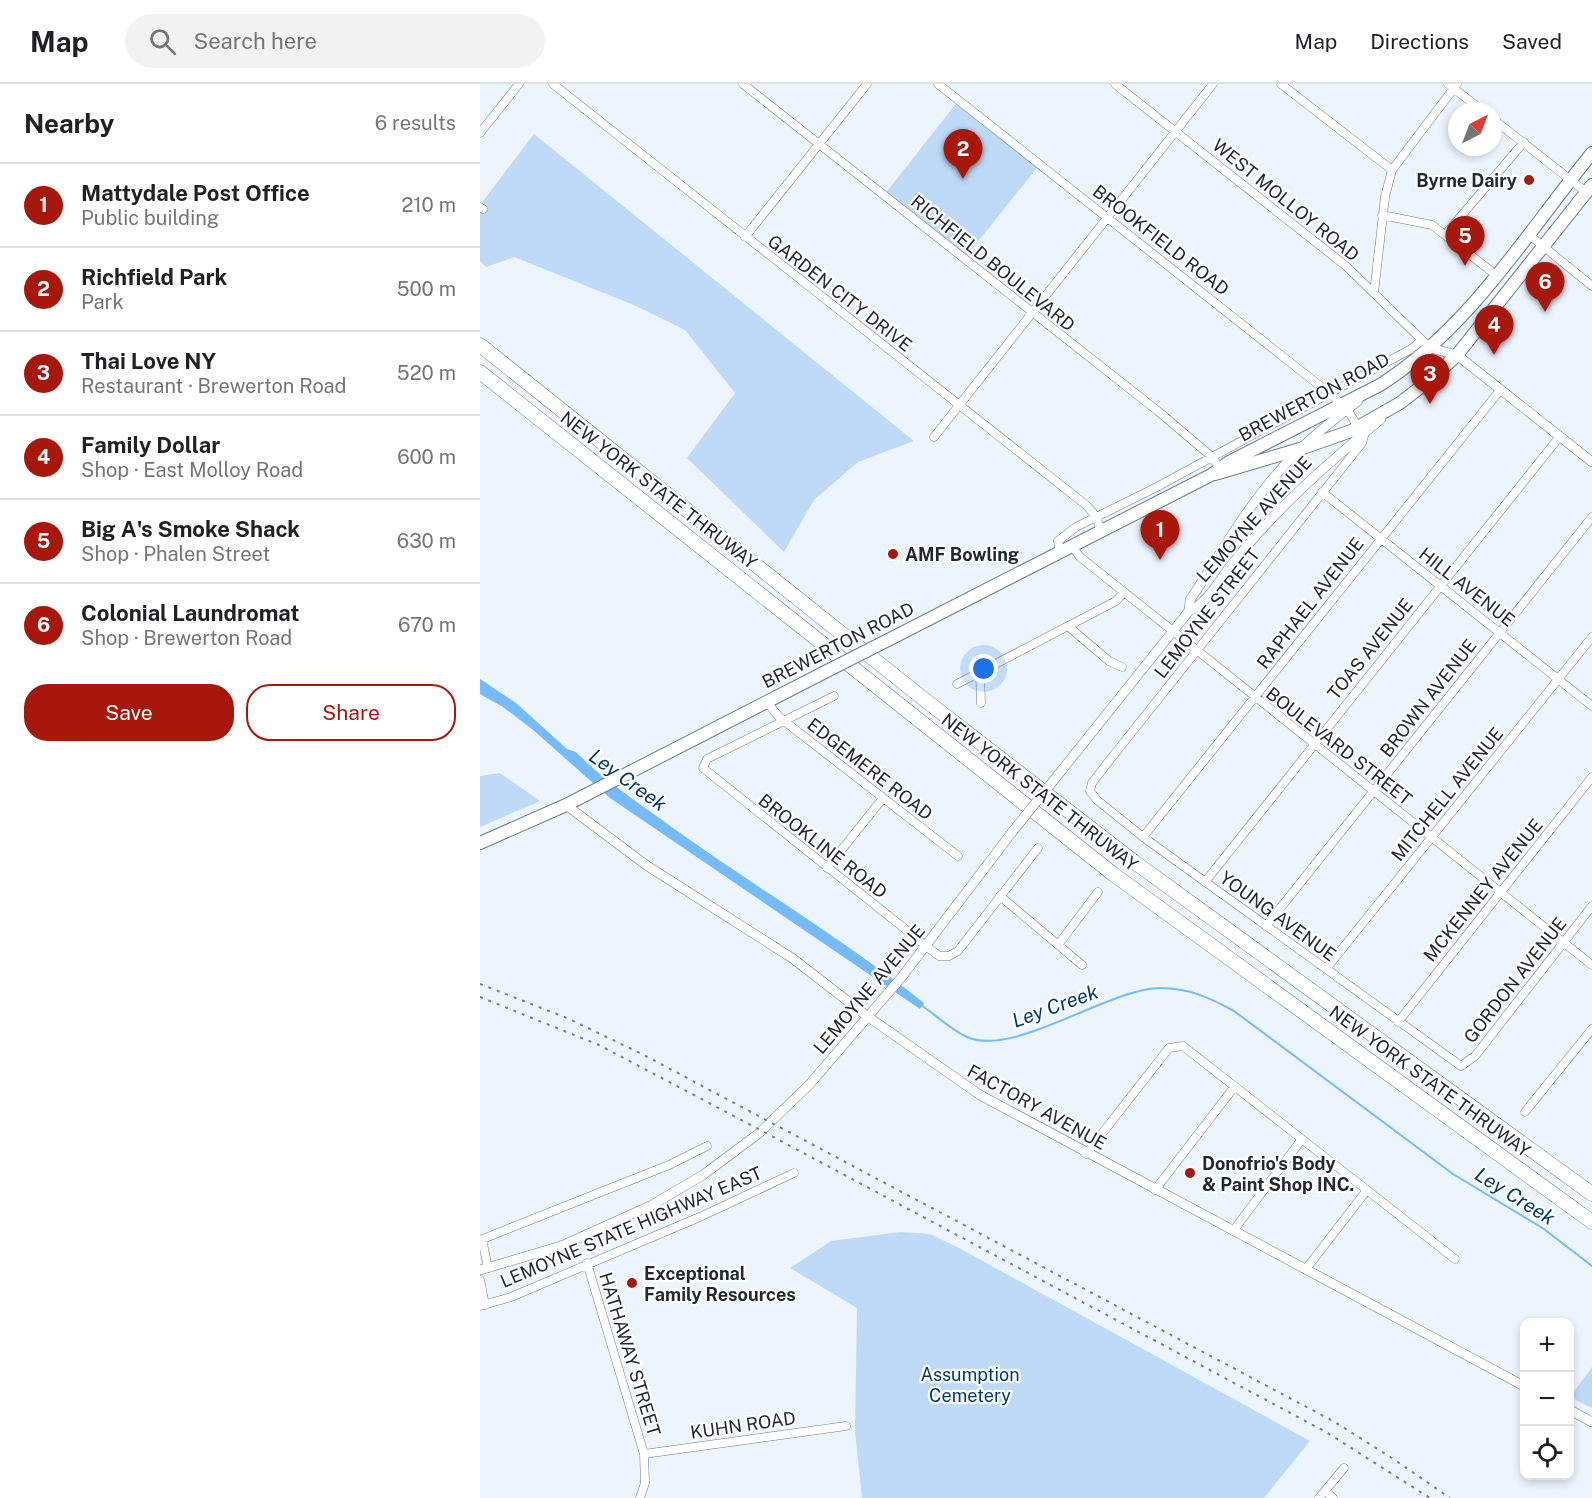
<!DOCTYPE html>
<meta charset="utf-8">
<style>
:root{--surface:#fff;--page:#f2f2f2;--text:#202124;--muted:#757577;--line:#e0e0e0;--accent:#a8170b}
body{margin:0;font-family:"Public Sans",sans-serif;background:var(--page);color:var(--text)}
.controls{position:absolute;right:18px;bottom:18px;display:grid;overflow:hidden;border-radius:12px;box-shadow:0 3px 9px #0003}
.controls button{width:54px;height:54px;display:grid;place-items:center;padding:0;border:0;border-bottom:2px solid var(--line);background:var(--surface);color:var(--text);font:30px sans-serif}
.compass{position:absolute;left:968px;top:18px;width:54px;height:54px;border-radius:50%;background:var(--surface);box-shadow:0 3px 9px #0003;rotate:42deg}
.you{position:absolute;left:504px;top:585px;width:21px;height:21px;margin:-15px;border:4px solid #fff;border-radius:50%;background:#1a73e8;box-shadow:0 0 0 9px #1a73e833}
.badge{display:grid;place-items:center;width:39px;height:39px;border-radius:50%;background:var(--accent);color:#fff;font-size:20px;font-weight:700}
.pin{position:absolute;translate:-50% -50px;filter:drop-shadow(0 2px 3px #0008)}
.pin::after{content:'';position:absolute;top:32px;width:21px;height:18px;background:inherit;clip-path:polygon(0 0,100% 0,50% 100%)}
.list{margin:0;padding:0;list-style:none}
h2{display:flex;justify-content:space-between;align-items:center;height:78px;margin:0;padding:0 24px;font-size:26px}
h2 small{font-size:20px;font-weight:400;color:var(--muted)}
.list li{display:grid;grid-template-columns:39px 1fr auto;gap:18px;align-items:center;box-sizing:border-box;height:84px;padding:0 24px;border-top:2px solid var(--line)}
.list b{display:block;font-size:22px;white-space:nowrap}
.list p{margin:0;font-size:20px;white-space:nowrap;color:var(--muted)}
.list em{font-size:20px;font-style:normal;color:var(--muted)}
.actions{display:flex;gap:12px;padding:18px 24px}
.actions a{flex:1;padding:14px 0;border:2px solid var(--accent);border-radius:24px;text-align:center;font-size:21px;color:var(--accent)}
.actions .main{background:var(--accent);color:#fff}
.icon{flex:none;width:33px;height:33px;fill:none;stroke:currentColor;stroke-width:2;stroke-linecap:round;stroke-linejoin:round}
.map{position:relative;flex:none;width:1112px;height:1414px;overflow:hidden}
header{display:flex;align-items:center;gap:36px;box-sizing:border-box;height:84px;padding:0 30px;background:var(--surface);border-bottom:2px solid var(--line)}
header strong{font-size:28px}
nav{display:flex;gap:33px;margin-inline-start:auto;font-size:21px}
.search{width:420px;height:54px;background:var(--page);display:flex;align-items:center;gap:15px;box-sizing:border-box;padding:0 21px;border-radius:33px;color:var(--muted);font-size:22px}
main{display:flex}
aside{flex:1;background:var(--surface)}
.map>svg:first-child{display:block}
.green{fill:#bedaf6}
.water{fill:#75bbfc}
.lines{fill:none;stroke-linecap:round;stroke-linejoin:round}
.stream{stroke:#75bbfc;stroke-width:2}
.minor-casing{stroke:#697c90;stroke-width:9}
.tertiary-casing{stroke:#697c90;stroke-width:10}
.primary-casing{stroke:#697c90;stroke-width:14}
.motorway-casing{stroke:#697c90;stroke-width:15}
.minor{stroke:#fff;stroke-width:8}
.tertiary{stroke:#fff;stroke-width:9}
.primary{stroke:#fff;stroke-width:12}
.motorway{stroke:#fff;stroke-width:14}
.rail{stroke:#79818a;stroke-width:2;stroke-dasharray:3 6;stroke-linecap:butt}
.tertiary-bridge-casing{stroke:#697c90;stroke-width:10;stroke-linecap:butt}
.primary-bridge-casing{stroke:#697c90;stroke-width:14;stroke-linecap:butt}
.tertiary-bridge{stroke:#fff;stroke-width:9}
.primary-bridge{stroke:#fff;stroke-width:12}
.poi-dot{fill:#a8170b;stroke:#fff;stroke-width:2}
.labels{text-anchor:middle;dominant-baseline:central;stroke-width:4.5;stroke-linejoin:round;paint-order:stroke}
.poi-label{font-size:18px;font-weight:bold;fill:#212932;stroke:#fff;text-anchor:start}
.street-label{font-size:18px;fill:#212932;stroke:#fff}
.park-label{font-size:18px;fill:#043b64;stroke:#fff}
.water-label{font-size:20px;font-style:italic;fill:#033a63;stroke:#fff}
</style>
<header>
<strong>Map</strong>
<div class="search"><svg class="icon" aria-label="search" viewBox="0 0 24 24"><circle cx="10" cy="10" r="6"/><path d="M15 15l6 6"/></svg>Search here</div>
<nav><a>Map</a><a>Directions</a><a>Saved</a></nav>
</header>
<main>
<aside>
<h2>Nearby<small>6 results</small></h2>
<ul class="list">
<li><span class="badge">1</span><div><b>Mattydale Post Office</b><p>Public building</p></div><em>210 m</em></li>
<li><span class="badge">2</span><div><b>Richfield Park</b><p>Park</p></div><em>500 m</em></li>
<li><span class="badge">3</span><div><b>Thai Love NY</b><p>Restaurant · Brewerton Road</p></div><em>520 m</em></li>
<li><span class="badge">4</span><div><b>Family Dollar</b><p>Shop · East Molloy Road</p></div><em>600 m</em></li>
<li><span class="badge">5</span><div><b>Big A's Smoke Shack</b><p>Shop · Phalen Street</p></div><em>630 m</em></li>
<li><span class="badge">6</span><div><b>Colonial Laundromat</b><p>Shop · Brewerton Road</p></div><em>670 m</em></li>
</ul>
<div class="actions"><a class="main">Save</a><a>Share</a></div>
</aside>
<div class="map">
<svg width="1112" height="1414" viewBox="0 0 1112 1414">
<rect width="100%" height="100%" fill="#ecf5fe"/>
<path class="green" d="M479,16l81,64 -76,95 -80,-64z
M54,50l380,307 -56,21 -44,38 -30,52 -97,-94 48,-65 -50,-63 -49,-24 -122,-49 -28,10 -6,-6v-56z
M20,689l40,28 -60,26v-51z
M420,1148l30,2 29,14 351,193 -46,57h-402l-7,-66 2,-124 -67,-40 41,-27z
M1112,1283v41l-22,-11z"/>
<path class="water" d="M0,595l36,24 51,46 9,3c28,29 65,52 97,76 83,59 171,112 251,175l-4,6 -310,-211 -78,-69 -29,-22 -23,-13z"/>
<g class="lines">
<path class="stream" d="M441,921c15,10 30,25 46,32 47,21 141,-49 194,-49 28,0 49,10 73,23l219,163 91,55 48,37"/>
<defs>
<path id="minor" d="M73,0l533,421 10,11 5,15
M263,0l416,328 52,44 9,12
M458,0l391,309 18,16 11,18
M635,0l231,182 79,77
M801,0l111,86
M968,0l35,27
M1013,35l93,73
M0,49l39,-49
M0,123l3,2
M902,131l50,10 64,50
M1048,150l64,52
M965,151l79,-93
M265,153l122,-153
M894,209l11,-96 7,-27 65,-86
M885,348l-3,11 -253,318 -17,22 -2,8 7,9 46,37 318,229 14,-10 117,-150
M454,353l279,-353
M842,408l270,214
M592,462l8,11 512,408
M580,468l-2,-11 18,-14 79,-39 256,-139 11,-9
M589,543l40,34 13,6
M500,589l1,30
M477,600l159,-83 8,-9
M354,612l-127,63 -4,9 236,188h10l9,-5 80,-103
M287,618l12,15 179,139
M663,753l358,-448
M347,784l56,-70
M725,798l355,-446
M520,812l82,69
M786,842l326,-409
M578,861l40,-53
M846,885l266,-332
M918,938l194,-245
M1045,1028l67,-83
M606,1070l83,-106 14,-2 272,213
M675,1106l80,-104
M753,1147l69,-92
M2,1155l6,29
M0,1156l189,-75 38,-19
M107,1179l57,191 1,29 -5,15
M826,1185l61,-79
M0,1196l5,25
M0,1222l31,-9 191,-81 92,-43
M164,1370l202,-28
M845,1407l8,7
M839,1414l25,-30"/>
<path id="tertiary" d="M950,264l27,7 135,107
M709,527c17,-7 29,-28 40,-43 44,-57 97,-103 152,-149
M582,686l127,-159 1,-11c28,-42 53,-87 86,-125 24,-29 53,-52 82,-74
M86,721l80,60 146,93 75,58 113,79 544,291
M0,1186l81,-24 91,-41 51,-30 55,-41 51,-49 92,-107 112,-147
M1090,1326l22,12"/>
<path id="primary" d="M735,390l85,-25 51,-18 49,-28 30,-23 27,-25 135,-170
M410,555l321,-164 18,-13 151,-77c90,-57 146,-151 212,-232
M0,759l86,-38 257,-132"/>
<path id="motorway" d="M0,261l445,355 208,161 459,333
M0,288l633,502 479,348"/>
</defs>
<use href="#minor" class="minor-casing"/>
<use href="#tertiary" class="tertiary-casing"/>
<use href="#primary" class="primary-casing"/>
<use href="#motorway" class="motorway-casing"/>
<use href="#minor" class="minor"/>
<use href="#tertiary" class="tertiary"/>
<use href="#primary" class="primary"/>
<use href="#motorway" class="motorway"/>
<path class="rail" d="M0,900l87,34 75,36 691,367 59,37 58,40
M0,913l119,48 150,79 577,308 104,66"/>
<defs>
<path id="tertiary-bridge" d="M533,747l49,-61"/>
<path id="primary-bridge" d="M343,589l67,-34"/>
</defs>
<use href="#tertiary-bridge" class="tertiary-bridge-casing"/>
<use href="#primary-bridge" class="primary-bridge-casing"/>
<use href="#tertiary-bridge" class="tertiary-bridge"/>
<use href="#primary-bridge" class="primary-bridge"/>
</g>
<g class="poi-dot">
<circle cx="1049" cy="96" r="6"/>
<circle cx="413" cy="470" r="6"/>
<circle cx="710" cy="1089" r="6"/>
<circle cx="152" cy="1199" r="6"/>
</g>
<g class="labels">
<g class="poi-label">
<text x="1037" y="96" text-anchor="end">Byrne Dairy</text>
<text x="425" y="470">AMF Bowling</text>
<text x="722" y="1079">Donofrio's Body<tspan x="722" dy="21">&amp; Paint Shop INC.</tspan></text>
<text x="164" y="1189">Exceptional<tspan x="164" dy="21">Family Resources</tspan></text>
</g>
<g class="street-label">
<text transform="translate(806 116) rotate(39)">WEST MOLLOY ROAD</text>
<text transform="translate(681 156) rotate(38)">BROOKFIELD ROAD</text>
<text transform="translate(513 179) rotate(39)">RICHFIELD BOULEVARD</text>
<text transform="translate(360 209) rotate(38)">GARDEN CITY DRIVE</text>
<text transform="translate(834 313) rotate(-28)">BREWERTON ROAD</text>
<text transform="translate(179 406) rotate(38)">NEW YORK STATE THRUWAY</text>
<text transform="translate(774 435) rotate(-48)">LEMOYNE AVENUE</text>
<text transform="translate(987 503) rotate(38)">HILL AVENUE</text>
<text transform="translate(830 519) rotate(-52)">RAPHAEL AVENUE</text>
<text transform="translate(727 529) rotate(-52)">LEMOYNE STREET</text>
<text transform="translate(358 561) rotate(-27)">BREWERTON ROAD</text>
<text transform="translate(890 565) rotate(-51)">TOAS AVENUE</text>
<text transform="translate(948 614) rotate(-52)">BROWN AVENUE</text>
<text transform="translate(859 662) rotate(38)">BOULEVARD STREET</text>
<text transform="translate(390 685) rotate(38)">EDGEMERE ROAD</text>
<text transform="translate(560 708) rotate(38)">NEW YORK STATE THRUWAY</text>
<text transform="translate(967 710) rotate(-51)">MITCHELL AVENUE</text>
<text transform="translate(343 762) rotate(38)">BROOKLINE ROAD</text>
<text transform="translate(1003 806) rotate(-51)">MCKENNEY AVENUE</text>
<text transform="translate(798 832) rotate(36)">YOUNG AVENUE</text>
<text transform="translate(1035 896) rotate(-52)">GORDON AVENUE</text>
<text transform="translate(389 905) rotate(-50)">LEMOYNE AVENUE</text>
<text transform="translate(950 997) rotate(36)">NEW YORK STATE THRUWAY</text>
<text transform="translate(557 1023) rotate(29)">FACTORY AVENUE</text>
<text transform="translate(151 1143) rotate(-23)">LEMOYNE STATE HIGHWAY EAST</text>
<text transform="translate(150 1270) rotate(73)">HATHAWAY STREET</text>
<text transform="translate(263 1341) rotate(-8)">KUHN ROAD</text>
</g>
<g class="park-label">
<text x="490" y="1290">Assumption<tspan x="490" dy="21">Cemetery</tspan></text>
</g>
<g class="water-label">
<text transform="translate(148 696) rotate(36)">Ley Creek</text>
<text transform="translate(575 922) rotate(-20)">Ley Creek</text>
<text transform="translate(1035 1112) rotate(32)">Ley Creek</text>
</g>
</g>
</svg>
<div class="controls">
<button>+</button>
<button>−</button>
<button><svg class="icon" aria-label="locate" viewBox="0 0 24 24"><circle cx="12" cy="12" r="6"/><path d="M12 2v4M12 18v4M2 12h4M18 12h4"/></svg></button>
</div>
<svg class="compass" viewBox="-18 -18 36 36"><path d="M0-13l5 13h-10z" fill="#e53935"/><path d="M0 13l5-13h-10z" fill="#757577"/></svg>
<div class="you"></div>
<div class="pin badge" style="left:680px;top:476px">1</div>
<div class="pin badge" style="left:483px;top:95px">2</div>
<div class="pin badge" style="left:950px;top:320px">3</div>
<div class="pin badge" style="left:1014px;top:271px">4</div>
<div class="pin badge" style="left:985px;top:182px">5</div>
<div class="pin badge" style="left:1065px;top:228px">6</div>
</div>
</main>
